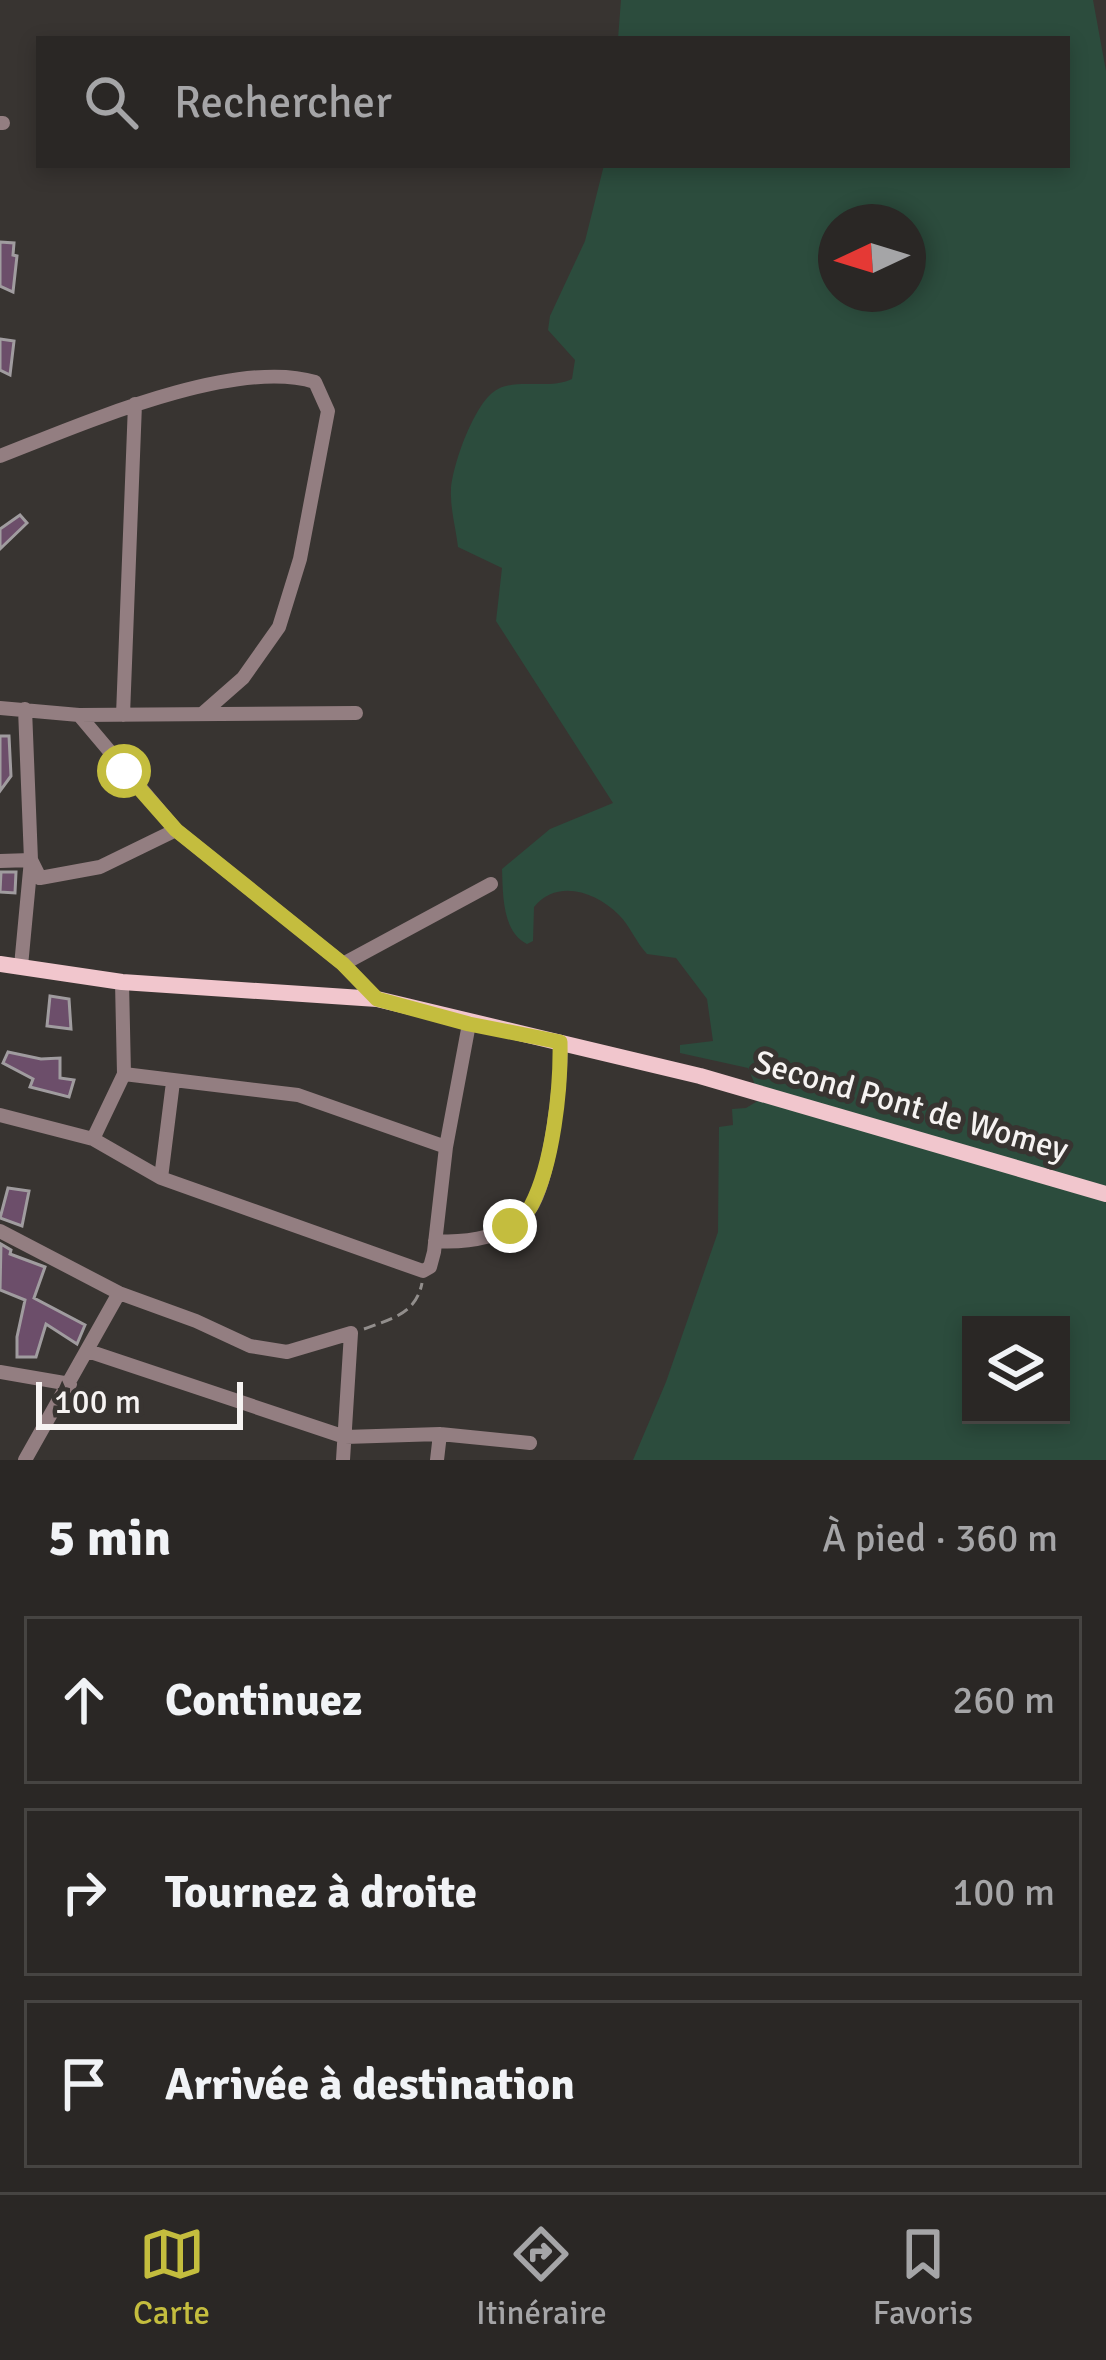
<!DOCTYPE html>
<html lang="fr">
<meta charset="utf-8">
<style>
:root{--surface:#2a2725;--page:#322f2d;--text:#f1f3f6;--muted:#a5a5a7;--line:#464442;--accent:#c4bd3e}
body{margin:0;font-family:Signika,sans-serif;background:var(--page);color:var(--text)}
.controls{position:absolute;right:36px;bottom:36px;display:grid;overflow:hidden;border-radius:0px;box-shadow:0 6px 18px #0003}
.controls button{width:108px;height:108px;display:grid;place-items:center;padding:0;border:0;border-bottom:3px solid var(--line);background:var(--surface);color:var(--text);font:60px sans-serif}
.compass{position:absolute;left:818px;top:204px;width:108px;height:108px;border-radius:50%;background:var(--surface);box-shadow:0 6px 18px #0003;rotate:266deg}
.scale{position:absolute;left:36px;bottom:30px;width:207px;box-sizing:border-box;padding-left:12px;border:6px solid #f6f3f2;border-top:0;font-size:33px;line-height:42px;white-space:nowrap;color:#f6f3f2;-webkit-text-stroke:9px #383431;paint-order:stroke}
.stop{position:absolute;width:36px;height:36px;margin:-27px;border:9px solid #c4bd3e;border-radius:50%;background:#fff}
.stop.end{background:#c4bd3e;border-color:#fff;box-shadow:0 3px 12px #0008}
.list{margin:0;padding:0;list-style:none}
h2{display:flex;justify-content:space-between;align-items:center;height:156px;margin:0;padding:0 48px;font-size:51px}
h2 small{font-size:39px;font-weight:400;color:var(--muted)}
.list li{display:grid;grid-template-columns:78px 1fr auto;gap:36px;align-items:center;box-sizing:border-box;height:168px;margin:0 24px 24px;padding:0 24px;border:3px solid var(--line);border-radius:0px}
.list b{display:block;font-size:45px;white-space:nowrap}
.list em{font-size:39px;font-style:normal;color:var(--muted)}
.icon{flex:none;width:66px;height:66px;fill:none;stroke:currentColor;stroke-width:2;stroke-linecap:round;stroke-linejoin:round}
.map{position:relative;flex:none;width:1106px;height:1460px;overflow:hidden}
.search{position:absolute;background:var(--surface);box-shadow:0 6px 18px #0003;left:36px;right:36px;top:36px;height:132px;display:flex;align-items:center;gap:30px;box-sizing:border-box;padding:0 42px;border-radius:0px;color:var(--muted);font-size:45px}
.sheet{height:732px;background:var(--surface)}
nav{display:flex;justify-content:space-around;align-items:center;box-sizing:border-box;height:168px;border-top:3px solid var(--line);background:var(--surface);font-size:33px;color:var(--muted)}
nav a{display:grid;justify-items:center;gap:6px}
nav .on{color:var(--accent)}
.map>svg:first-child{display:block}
.green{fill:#2c4c3d;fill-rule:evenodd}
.building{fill:#6c4e6a;stroke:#a09c9f;stroke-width:3}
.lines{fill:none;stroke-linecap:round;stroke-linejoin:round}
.path{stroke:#928e8c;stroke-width:3;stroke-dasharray:12 6;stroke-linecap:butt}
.minor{stroke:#937e81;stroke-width:14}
.major{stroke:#f1c6cd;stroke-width:16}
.route{stroke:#c4bd3e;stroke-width:15}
.labels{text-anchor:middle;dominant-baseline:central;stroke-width:10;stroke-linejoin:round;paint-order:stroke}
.street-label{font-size:33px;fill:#f6f3f2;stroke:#383431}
</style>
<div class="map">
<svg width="1106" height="1460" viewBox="0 0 1106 1460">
<rect width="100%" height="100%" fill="#383431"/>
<path class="green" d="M621,0h472l13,71v1389h-473l33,-78 52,-150 1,-105 14,-2 -1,-16 14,-1 15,-9 -13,-31 -68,-15v-8l33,-4 -6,-42 -31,-41 -29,-4c-11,-12 -17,-28 -28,-39 -24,-24 -62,-36 -85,-8l-1,34 -6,3c-25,-12 -24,-50 -25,-75l48,-40 63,-26 -117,-182 6,-53 -44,-21c-2,-18 -8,-39 -7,-57 1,-24 24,-90 47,-101 22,-11 50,1 74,-10l3,-19 -27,-30 2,-14 35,-75 19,-76h463v-126h-449zM836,222h72v72h-72zM971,1325h90v90h-90z"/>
<path class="building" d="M0,242l14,1 -1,12 4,1 -4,36 -13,-6z
M0,339l14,2 -4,34 -10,-5z
M20,515l7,8 -27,26v-20z
M0,736h9l2,40 -11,15z
M1,872h15l-1,21 -15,-1z
M50,996l19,3 2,30 -24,-3z
M8,1052l33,7 19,-1v20l14,2 -5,17 -39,-10 3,-8 -30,-16z
M8,1188l21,3 -7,35 -22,-8z
M1,1244l10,6 -1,4 35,13 -11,31 51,27 -8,19 -31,-20 -10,33h-19v-20l8,-37 -25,-10z"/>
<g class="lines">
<path class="path" d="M364,1329c27,-10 52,-15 58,-46"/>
<path class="minor" d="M0,123h3
M0,456c80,-31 234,-99 315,-74l13,29 -28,148 -21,68 -36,51 -41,36
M0,708l79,7 277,-2
M79,715l97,115 167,134 34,35
M123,715l12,-311
M0,861l31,-1 9,18 60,-11 76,-37
M343,964l148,-80
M21,966l10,-106 -6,-151
M124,1074l174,21 148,52
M0,1115l93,24 68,39 262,93 7,-4 4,-15 12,-105 23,-123
M93,1139l31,-65 -2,-92
M161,1178l12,-96
M0,1231l119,62 77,28 54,25 37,6 64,-19 -8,127
M435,1241c31,2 76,-3 95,-32 21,-32 31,-128 31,-167
M88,1351l257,86 95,-3 90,9
M0,1372l70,12
M25,1460l94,-167
M437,1460l3,-26"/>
<path class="major" d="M0,964l122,18 255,17 323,77 406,118"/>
</g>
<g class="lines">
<path class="route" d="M124,771l52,59 167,134 34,35 92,25 91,18c1,47 -7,122 -29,164 -4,8 -14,14 -21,20"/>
</g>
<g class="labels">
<g class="street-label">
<text transform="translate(911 1106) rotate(16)">Second Pont de Womey</text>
</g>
</g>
</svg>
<div class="controls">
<button><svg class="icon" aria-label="layers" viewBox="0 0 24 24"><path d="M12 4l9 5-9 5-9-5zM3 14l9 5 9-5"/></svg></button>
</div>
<svg class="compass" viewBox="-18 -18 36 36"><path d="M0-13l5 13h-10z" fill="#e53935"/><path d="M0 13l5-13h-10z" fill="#a5a5a7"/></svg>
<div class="scale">100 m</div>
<div class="stop" style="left:124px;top:771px"></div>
<div class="stop end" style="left:510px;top:1226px"></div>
<div class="search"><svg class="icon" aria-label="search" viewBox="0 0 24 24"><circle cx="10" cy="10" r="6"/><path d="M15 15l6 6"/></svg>Rechercher</div>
</div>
<section class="sheet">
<h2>5 min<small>À pied · 360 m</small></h2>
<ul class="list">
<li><svg class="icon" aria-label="ahead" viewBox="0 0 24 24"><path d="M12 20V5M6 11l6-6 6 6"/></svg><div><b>Continuez</b></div><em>260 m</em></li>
<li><svg class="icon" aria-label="right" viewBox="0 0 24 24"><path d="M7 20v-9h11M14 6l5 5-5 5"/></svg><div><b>Tournez à droite</b></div><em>100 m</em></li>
<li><svg class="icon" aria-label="arrive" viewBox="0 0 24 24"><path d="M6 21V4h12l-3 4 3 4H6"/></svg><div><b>Arrivée à destination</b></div></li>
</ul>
</section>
<nav>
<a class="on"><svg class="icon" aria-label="map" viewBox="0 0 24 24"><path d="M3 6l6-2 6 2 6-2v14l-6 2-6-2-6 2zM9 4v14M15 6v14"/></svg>Carte</a>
<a><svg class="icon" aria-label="directions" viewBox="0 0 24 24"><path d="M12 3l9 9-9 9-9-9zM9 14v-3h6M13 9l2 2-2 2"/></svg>Itinéraire</a>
<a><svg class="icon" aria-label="saved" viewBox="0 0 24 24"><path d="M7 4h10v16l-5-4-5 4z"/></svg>Favoris</a>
</nav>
